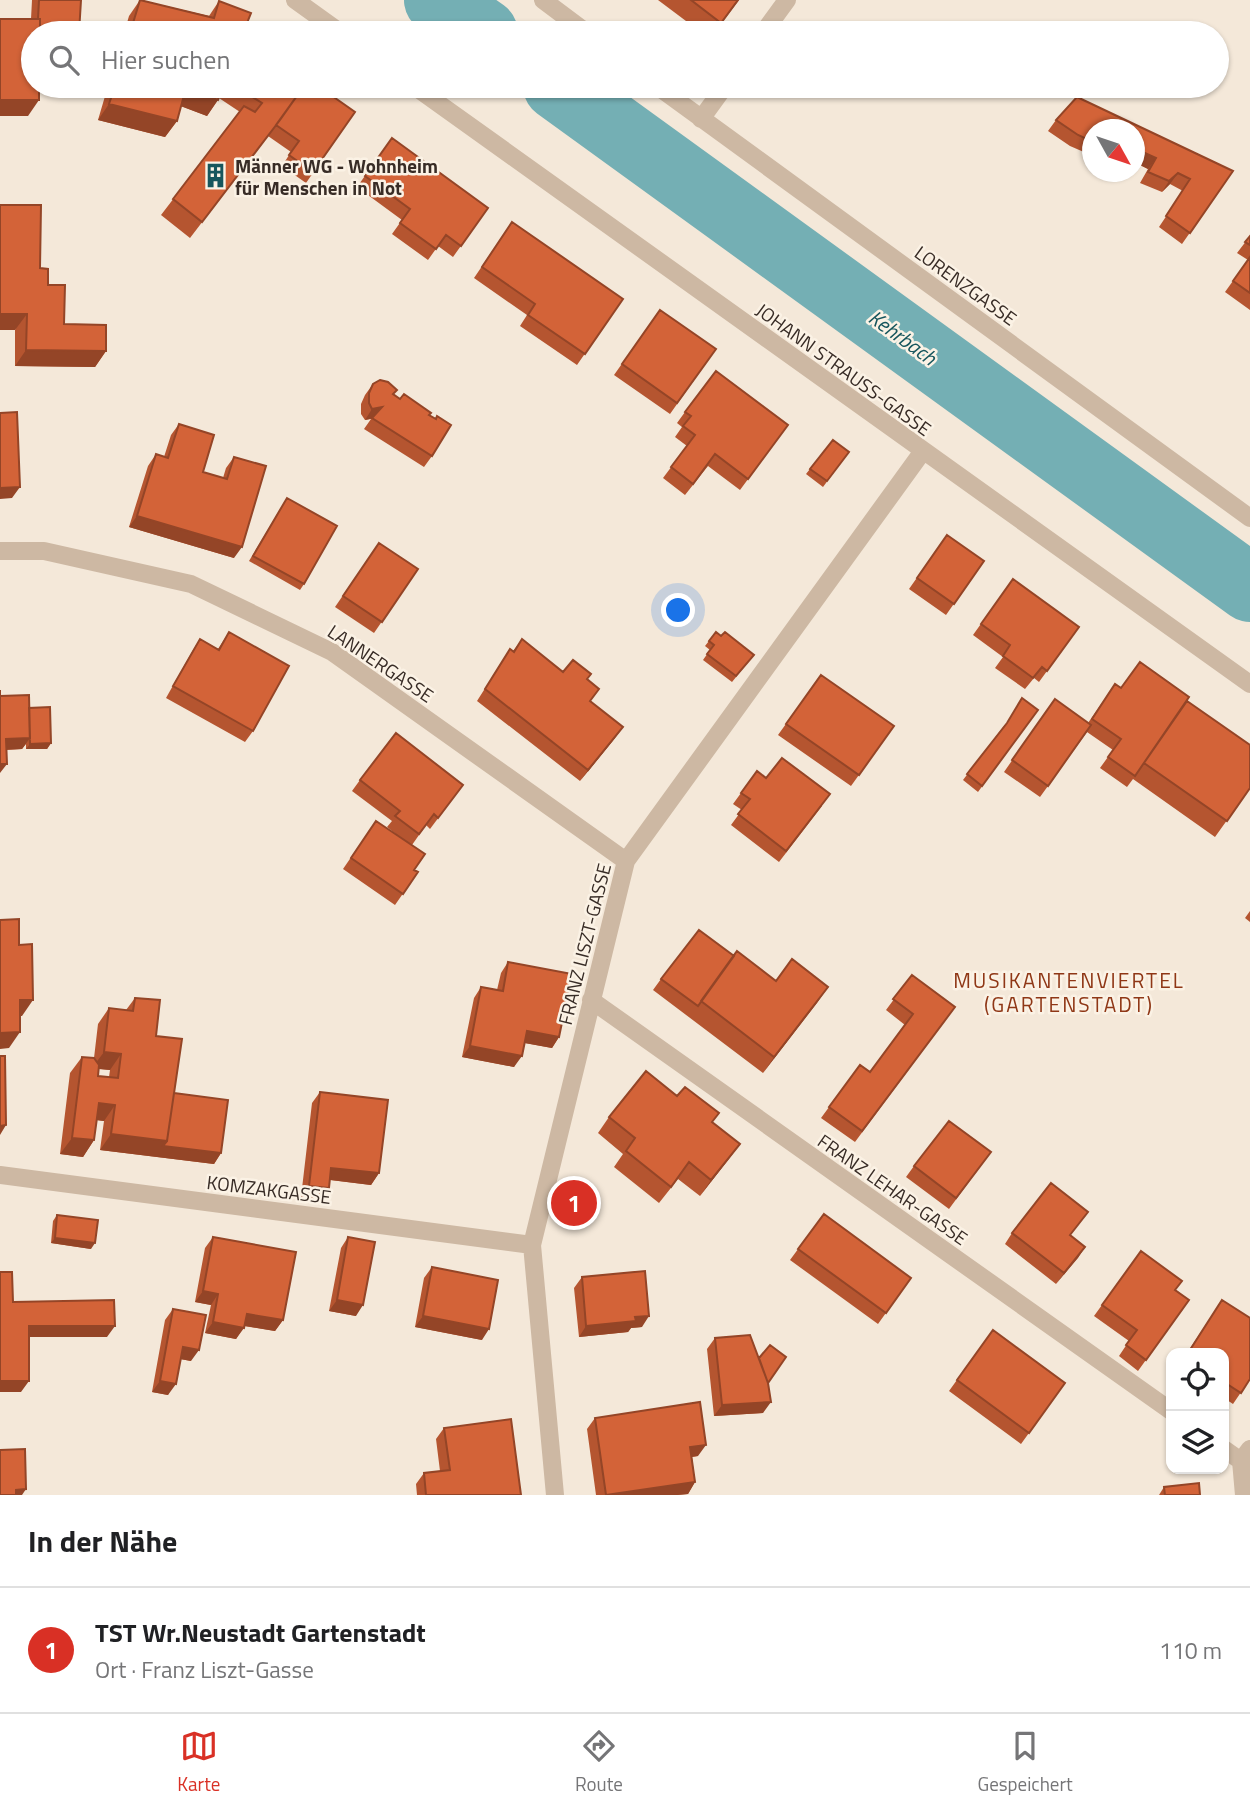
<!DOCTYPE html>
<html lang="de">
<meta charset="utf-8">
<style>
:root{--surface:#fff;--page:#f6f6f6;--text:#202124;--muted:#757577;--line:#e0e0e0;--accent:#d93025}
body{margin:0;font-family:"Titillium Web",sans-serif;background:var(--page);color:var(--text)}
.controls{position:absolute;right:21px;bottom:21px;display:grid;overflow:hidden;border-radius:14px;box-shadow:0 2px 5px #0004}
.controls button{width:63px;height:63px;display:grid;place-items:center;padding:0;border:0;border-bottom:2px solid var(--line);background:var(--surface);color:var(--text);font:35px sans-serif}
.compass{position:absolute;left:1082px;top:119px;width:63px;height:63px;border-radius:50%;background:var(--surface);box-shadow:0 2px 5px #0004;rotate:130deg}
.you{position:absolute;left:679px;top:611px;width:24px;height:24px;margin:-18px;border:5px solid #fff;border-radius:50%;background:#1a73e8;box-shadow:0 0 0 10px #1a73e833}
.badge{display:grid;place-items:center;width:46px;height:46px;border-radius:50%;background:var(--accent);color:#fff;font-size:23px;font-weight:700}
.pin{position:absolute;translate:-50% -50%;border:4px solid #fff;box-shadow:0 2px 7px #0006}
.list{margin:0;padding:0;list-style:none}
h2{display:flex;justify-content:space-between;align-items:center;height:91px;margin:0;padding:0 28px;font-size:30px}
h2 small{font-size:23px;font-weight:400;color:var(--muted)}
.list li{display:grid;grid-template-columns:46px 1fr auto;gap:21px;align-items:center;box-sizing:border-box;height:126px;padding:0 28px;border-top:2px solid var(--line)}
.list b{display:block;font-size:26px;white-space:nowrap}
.list p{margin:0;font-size:23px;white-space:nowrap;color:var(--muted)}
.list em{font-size:23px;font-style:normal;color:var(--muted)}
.icon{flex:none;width:38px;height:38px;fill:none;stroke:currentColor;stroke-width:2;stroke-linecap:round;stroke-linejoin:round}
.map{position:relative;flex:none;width:1250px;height:1495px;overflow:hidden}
.search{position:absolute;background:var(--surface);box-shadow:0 2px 5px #0004;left:21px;right:21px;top:21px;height:77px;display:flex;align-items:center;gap:18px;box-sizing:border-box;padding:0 24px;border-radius:38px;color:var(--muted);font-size:26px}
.sheet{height:217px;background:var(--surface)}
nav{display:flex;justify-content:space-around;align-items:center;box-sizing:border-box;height:98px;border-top:2px solid var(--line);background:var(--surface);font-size:19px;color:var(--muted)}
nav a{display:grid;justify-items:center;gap:4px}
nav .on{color:var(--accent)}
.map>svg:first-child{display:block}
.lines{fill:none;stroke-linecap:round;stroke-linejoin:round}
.river{stroke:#74afb4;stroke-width:68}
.minor{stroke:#cdb8a3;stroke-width:18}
.wall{fill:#b55530;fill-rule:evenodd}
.shaded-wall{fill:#944527}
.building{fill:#d36338;stroke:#944527;stroke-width:2}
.labels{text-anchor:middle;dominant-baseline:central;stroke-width:5;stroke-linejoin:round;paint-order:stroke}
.poi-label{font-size:19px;font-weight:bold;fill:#382c26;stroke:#fbf2e5;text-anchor:start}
.street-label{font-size:19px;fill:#382c26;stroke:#fbf2e5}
.water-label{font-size:21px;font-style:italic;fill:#17565d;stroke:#fbf2e5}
.neighbourhood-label{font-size:21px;letter-spacing:2px;fill:#8f3716;stroke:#fbf2e5}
</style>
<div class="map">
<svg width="1250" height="1495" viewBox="0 0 1250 1495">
<rect width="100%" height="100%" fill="#f4e8d9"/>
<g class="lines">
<path class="river" d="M438,0l46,33
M557,86l693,502"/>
<path class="minor" d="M295,0l46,33
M543,0l44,33
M763,33l24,-33
M414,86l836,598
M657,86l593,432
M701,119l24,-33
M0,551h44l147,33 141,68 294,209
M591,1000l580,411
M0,1175l532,70
M1224,1449l17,12
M555,1495l-23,-250 94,-384 297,-410
M1244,1495l-3,-34 9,-12"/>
</g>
<path class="wall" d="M32,0h49l-48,33 -5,83h-28v-97h31z
M140,0l69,16 10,-15 24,32h-119l5,-17z
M658,0h81l-25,33h-12z
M108,86h115l-2,6 4,-6h93l37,26 -49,71 -24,-17 9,-14 -23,-16 -78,102 -29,-23 79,-103 -21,-14 -12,18 -26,-10 -4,15 -12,16 -67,-17z
M1077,97l156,74 -51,73 -23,-17 24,-36 -13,-7 -8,8 -22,-9 8,-14 -10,-5 -3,6v-40h-42v26l-23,-10 -22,-15 8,-11z
M392,138l96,70 -35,49 -15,-11 -10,14 -36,-26 10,-14 -45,-33z
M512,222l111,77 -46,66 -57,-39 7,-11 -53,-37z
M1250,236v74l-25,-18 23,-32 -11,-7z
M40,268l24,56 42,27 -11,16 -80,-1v-36z
M660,310l56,39 -46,65 -56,-39z
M373,384l57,31 2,41 -8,11 -60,-38 7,-10 -6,1 -4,-6v-10l4,-9z
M685,412l103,13 -48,65 -32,-24 -23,29 -22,-17 24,-32 -12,-9 7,-10 -5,-4z
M179,424l24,48 20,6 3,-10 8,-11v101l-105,-31 19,-61 8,-12 8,3 7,-22z
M833,440l16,12 -26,35 -17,-13z
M287,498l17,86 -4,6 -51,-29z
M947,535l37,26 -38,54 -37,-26z
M379,543l39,26 -44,64 -39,-26z
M1013,579l66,48 -40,55 -5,-4 -9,11 -30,-21 8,-11 -30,-22z
M229,632l24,99 -8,11 -79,-44 27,-48 7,-11 18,10z
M716,632l5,4 33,19 -22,27 -29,-22 7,-10 -5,-4z
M522,639l41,33 24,7 4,22 24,37 -35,43 -103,-80 33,-52 3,2z
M821,675l73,51 -43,60 -73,-51z
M1115,684l50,49 85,55 -35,49 -82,-58 -6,8 -27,-19 13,-18 -26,-18 -47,65 -36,-25 51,-73 33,24z
M0,696l29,12 22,35 -4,6h-21v-5l-4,5 -16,1z
M1038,710l-60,82 -15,-12 41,-54z
M757,771l9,7 56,28 -43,56 -48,-37 11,-15 -9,-6z
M360,780l103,5 -33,44 -4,-4 -14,20 2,25 4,2 -23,33 -52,-36 33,-48 25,17 -14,-11 5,-6 -40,-30z
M1250,911v11l-5,-4z
M734,956l42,25 52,6 -65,86 -110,-83 8,-11z
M508,962l51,75 -7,11 -27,-5 -11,24 -52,-10 12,-59 7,-11 16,3 4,-17z
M912,975l43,32 -100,135 -34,-24 39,-53 10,7 35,-47 -19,-15z
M135,998l21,38 18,57 47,60 -7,11 -114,-14 4,-29 -7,-1 -3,20 -11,17 -23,-3 10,-81 12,-16 12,1 4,-34 11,-16 17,2zM98,1069l12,1 -1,7 -11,-1z
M320,1092l59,81 -8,12 -41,-5 -9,19 -20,-2 11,-94z
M677,1096l63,48 -40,52 -22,-17 -19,24 -45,-36 9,-13 -25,-21 11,-16z
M991,1152l-42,57 -43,-32 8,-11z
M572,1188l8,25 -16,-5 4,-14z
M824,1214l87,64 -33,46 -88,-64z
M57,1215l34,34 -40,-6 2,-22z
M1012,1233l59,3 14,11 -29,37 -51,-40z
M213,1237l70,83 -8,11 -31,-5 -8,13 -31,-6 6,-28 -16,-3 10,-54z
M348,1237l8,79 -27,-5 12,-63z
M1141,1251l35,39 13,10 -51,71 -19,-15 10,-15 -35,-25z
M432,1267l50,73 -67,-13 9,-49z
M582,1277l60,50 -11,1 -3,4 -49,5 -5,-49z
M1222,1300l28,79 -17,25 -9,-6v-45h-37z
M173,1309l18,52 -11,-2 -12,36 -16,-3 13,-72z
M993,1330l72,53 -44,61 -72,-53z
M715,1338l53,45 -5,30 -49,3 -7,-67z
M595,1418l103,38 -6,1 3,25 -7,12 -11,1h-81l-9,-66z
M444,1428l77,67h-104l-1,-11 8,-11 16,-2 -4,-32z
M1164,1487l36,8h-41z"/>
<path class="shaded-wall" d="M186,88l32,12 -11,16 -32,-12z
M0,100h39l-11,16h-28z
M109,104l68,17 -12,16 -67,-17z
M1145,153l11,5 -8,11 -10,-5z
M1178,173l-8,11 -8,8 7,-11z
M0,314h27l-12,16h-15z
M26,350l80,1 -11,16 -80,-1z
M382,407l-8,11 -9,2 7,-11z
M20,487l-8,11 -12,1v-11z
M137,516l105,31 -8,11 -105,-31z
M623,727l-8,11 -35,43 8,-11z
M30,738l-8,11 -22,1 6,-11z
M51,743l-4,6h-21l4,-5z
M0,764h7l-7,9z
M828,987l-11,16 -54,70 11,-16z
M20,1000h13l-11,16h-13z
M527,1031l32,6 -7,11 -33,-6z
M20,1032l-11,16 -9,1v-16z
M470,1046l52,10 -8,11 -52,-10z
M104,1052l17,2 -11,16 -18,-2z
M99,1103l16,2 -11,16 -17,-2z
M6,1125l-6,10v-9z
M111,1134l56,7 54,12 -7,11 -114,-14z
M72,1138l22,2 -11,17 -23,-3z
M740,1144l-12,16 -28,36 11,-16z
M331,1168l48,5 -8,12 -48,-6z
M309,1186l20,2 -8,11 -20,-2z
M567,1203l17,5 -4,5 -16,-5z
M55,1238l40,5 -4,6 -40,-6z
M1085,1247l-7,11 -22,26 8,-11z
M203,1291l15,3 -7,11 -16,-3z
M337,1300l26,5 -7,11 -27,-5z
M247,1314l36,6 -8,11 -36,-6z
M423,1316l66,13 -7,11 -67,-13z
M649,1316l-7,11 -11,1 -3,4 -49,5 7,-11 49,-9z
M213,1322l31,6 -8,11 -31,-6z
M29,1326h86l-8,11h-85z
M183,1347l16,3 -8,11 -16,-3z
M0,1381h29l-8,11h-21z
M160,1381l16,3 -8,11 -16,-3z
M771,1402l-8,11 -49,3 8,-11z
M706,1445l-8,11 -15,2 7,-11z
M695,1482l-7,12 -11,1h-69z
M26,1489l-4,6h-10l4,-5z"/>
<path class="building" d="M39,0h42l-2,33h-39v-14h-2z
M140,0l74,18 5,-17 32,12 -8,20h-113z
M691,0h47l-17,23z
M0,19h40v14h-7v53h6v14h-39z
M115,86h108l-5,14 -32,-12 -9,33 -68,-17z
M235,86h69l-24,34 -78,102 -29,-23 71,-93 11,6 7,-9z
M304,86h14l37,26 -42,60 -24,-17 10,-14 -23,-16z
M1077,97l156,74 -43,62 -24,-17 24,-37 -12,-6 -9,8 -21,-9 8,-14 -11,-5 -6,10 -4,-2v-31h-42v12l-15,-7 -22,-15z
M392,138l96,70 -27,38 -15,-11 -10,14 -36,-26 10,-14 -45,-33z
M0,205h41l-1,63 8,1v16h17l-1,39 42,1v26l-80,-1 1,-36h-27z
M512,222l111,77 -38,55 -57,-39 7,-11 -53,-37z
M1250,236v9l-5,-3z
M1250,257v36l-17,-12z
M660,310l56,39 -39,54 -55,-39z
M716,371l72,54 -40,54 -33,-25 -22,30 -22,-17 24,-32 -12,-9 8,-10 -6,-4z
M380,380l8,2 9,8 -4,4 7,5 4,-5 27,19 -2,2 7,4 1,-3 14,9 -19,31 -60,-38 10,-11 -10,2 -3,-6v-10l4,-9z
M17,412l3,75 -20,1v-75z
M179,424l35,11 -11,37 24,7 7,-22 32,9 -24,81 -105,-31 19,-62 12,4z
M833,440l16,12 -22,29 -17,-12z
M287,498l50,28 -33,58 -51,-28z
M947,535l37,26 -30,43 -37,-26z
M379,543l39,26 -36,53 -39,-26z
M1013,579l66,48 -32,44 -5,-4 -9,11 -30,-22 7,-11 -29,-21z
M229,632l60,34 -36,65 -80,-45 27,-47 19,11z
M716,632l5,4 4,-4 29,23 -18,21 -29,-22 7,-9 -5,-4z
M522,639l41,33 10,-12 18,14 -4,5 12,10 -9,12 33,26 -35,43 -103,-81 25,-40 4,3z
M1140,662l49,35 -54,79 -27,-19 13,-18 -29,-20 23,-35 6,4z
M821,675l73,51 -35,49 -73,-51z
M0,690v6l29,-1 1,43 -24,1 1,25h-7z
M1022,698l16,12 -56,76 -15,-12 40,-51z
M1055,699l36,26 -43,61 -36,-26z
M1187,701l63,44v43l-23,33 -83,-58z
M50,707l1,36 -21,1 -1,-36z
M396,733l67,52 -25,33 -4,-4 -15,20 -24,-18 5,-5 -40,-31z
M782,758l48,36 -44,57 -48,-37 12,-15 -9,-6 16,-22 9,7z
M376,821l49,33 -11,16 4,2 -15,22 -52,-36z
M19,919v26l13,-1 1,56h-13v32l-20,1v-113z
M699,930l35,26 -36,50 -37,-27z
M737,951l39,30 16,-22 36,28 -54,70 -73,-56z
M508,962l64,12 -13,63 -32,-6 -5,25 -52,-10 11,-59 22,4z
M912,975l43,32 -93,124 -33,-24 31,-42 10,7 43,-58 -20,-15z
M135,998l25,2 -4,36 26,3 -15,102 -56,-7 4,-29 -16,-2 -5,37 -22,-2 10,-81 12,1 5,7 -1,11 20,2 3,-24 -17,-2 5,-44 24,3z
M0,1056h5l1,69 -6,1z
M646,1071l31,25 8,-9 34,26 -7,9 28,22 -29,36 -22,-18 -18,25 -45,-36 9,-13 -26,-21z
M320,1092l68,8 -9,73 -48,-5 -2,20 -20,-2z
M174,1093l54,7 -7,53 -58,-7 4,-5z
M949,1121l42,31 -35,46 -42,-32z
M1051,1183l37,29 -18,23 15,12 -21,26 -52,-40z
M572,1188l17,5 -5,15 -17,-5z
M824,1214l87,64 -25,35 -88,-64z
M57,1215l41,5 -3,23 -40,-5z
M213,1237l83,15 -13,68 -36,-6 -3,14 -31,-6 5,-28 -15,-3z
M348,1237l27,5 -12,63 -26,-5z
M1141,1251l41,30 -7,9 14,10 -43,60 -20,-15 11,-15 -35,-25z
M432,1267l66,13 -9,49 -66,-13z
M645,1271l4,45 -14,1 1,4 -50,5 -4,-49z
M0,1272h12l1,30 101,-2 1,26h-86v55h-29z
M1222,1300l28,18v61l-9,14 -17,-11v-29h-36z
M173,1309l33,6 -7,35 -16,-3 -7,37 -16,-3z
M993,1330l72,53 -36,50 -72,-53z
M750,1335l18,48 3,19 -49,3 -7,-67z
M770,1345l16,12 -18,26 -9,-25z
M700,1402l6,43 -16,2 5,35 -89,13 -11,-77z
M511,1419l10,76h-95l-2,-22 26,-3 -6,-42z
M25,1449l1,40 -10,1v5h-16v-45z
M1199,1483l1,12h-35l-1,-8z"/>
<defs>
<symbol id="building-bare" viewBox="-9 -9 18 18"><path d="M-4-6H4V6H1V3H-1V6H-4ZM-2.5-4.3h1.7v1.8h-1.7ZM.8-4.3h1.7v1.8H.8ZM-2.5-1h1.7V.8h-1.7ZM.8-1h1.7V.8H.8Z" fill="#17565d" stroke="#fbf2e5" stroke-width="2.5" paint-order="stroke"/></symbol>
</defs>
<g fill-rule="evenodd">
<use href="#building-bare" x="198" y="158" width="35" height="35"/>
</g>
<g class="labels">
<g class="poi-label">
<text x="235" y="165">Männer WG - Wohnheim<tspan x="235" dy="22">für Menschen in Not</tspan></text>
</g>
<g class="street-label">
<text transform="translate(966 285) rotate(36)">LORENZGASSE</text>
<text transform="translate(844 369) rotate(36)">JOHANN STRAUSS-GASSE</text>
<text transform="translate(381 663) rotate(34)">LANNERGASSE</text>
<text transform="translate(584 944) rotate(-76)">FRANZ LISZT-GASSE</text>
<text transform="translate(269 1189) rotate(7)">KOMZAKGASSE</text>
<text transform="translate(893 1189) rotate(35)">FRANZ LEHAR-GASSE</text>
</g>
<g class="water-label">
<text transform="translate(903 337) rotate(36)">Kehrbach</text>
</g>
<g class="neighbourhood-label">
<text x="1069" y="980">MUSIKANTENVIERTEL<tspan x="1069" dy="24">(GARTENSTADT)</tspan></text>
</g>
</g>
</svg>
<div class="controls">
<button><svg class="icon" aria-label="locate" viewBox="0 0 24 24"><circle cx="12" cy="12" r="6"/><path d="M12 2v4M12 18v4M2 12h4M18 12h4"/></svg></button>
<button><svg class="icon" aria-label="layers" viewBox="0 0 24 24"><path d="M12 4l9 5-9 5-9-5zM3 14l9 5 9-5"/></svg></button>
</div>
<svg class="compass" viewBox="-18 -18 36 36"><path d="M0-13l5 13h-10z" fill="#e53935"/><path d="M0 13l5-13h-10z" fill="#757577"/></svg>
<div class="you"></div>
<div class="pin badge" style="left:574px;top:1203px">1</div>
<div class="search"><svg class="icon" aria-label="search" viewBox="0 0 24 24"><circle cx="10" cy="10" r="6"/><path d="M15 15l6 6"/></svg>Hier suchen</div>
</div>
<section class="sheet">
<h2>In der Nähe<small></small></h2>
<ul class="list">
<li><span class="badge">1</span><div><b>TST Wr.Neustadt Gartenstadt</b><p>Ort · Franz Liszt-Gasse</p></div><em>110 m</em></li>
</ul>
</section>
<nav>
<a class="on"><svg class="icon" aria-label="map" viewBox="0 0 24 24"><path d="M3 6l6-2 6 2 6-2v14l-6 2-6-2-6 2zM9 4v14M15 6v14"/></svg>Karte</a>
<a><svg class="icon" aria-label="directions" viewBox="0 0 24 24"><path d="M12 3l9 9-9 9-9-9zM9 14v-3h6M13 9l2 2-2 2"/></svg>Route</a>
<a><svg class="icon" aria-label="saved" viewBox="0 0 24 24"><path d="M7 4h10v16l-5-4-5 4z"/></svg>Gespeichert</a>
</nav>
